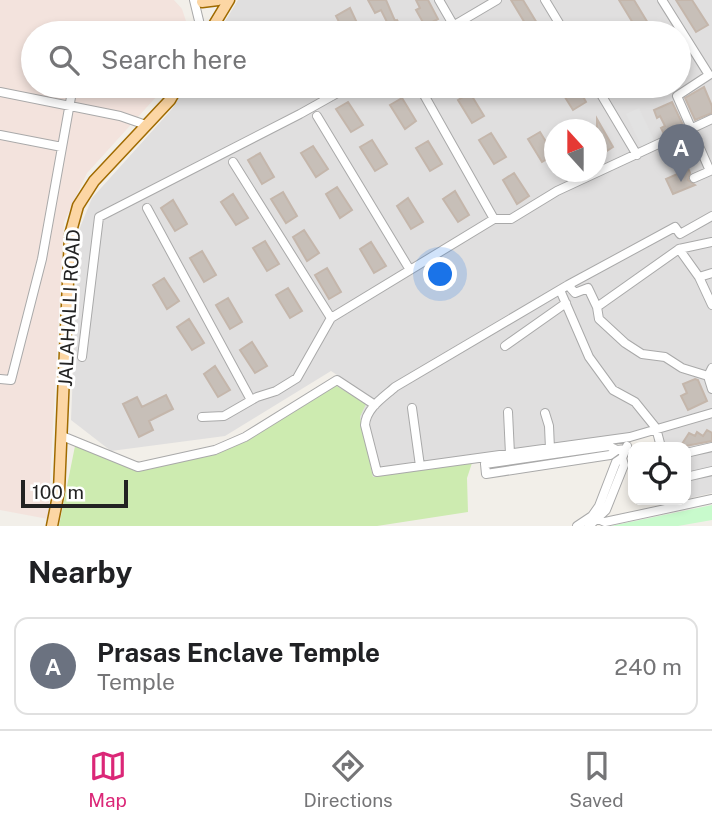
<!DOCTYPE html>
<style>
:root{--surface:#fff;--page:#f2f2f2;--text:#202124;--muted:#757577;--line:#e0e0e0;--accent:#db2777}
body{margin:0;font-family:"Public Sans",sans-serif;background:var(--page);color:var(--text)}
.controls{position:absolute;right:21px;bottom:21px;display:grid;overflow:hidden;border-radius:14px;box-shadow:0 4px 10px #0003}
.controls button{width:63px;height:63px;display:grid;place-items:center;padding:0;border:0;border-bottom:2px solid var(--line);background:var(--surface);color:var(--text);font:35px sans-serif}
.compass{position:absolute;left:544px;top:119px;width:63px;height:63px;border-radius:50%;background:var(--surface);box-shadow:0 4px 10px #0003;rotate:339deg}
.scale{position:absolute;left:21px;bottom:18px;width:107px;box-sizing:border-box;padding-left:7px;border:4px solid #222;border-top:0;font-size:19px;line-height:24px;white-space:nowrap;color:#222;-webkit-text-stroke:5px #fff;paint-order:stroke}
.you{position:absolute;left:441px;top:275px;width:24px;height:24px;margin:-18px;border:5px solid #fff;border-radius:50%;background:#1a73e8;box-shadow:0 0 0 10px #1a73e833}
.badge{display:grid;place-items:center;width:46px;height:46px;border-radius:50%;background:var(--accent);color:#fff;font-size:23px;font-weight:700}
.pin{position:absolute;translate:-50% -58px;filter:drop-shadow(0 2px 4px #0008)}
.pin::after{content:'';position:absolute;top:37px;width:24px;height:21px;background:inherit;clip-path:polygon(0 0,100% 0,50% 100%)}
.list{margin:0;padding:0;list-style:none}
h2{display:flex;justify-content:space-between;align-items:center;height:91px;margin:0;padding:0 28px;font-size:30px}
h2 small{font-size:23px;font-weight:400;color:var(--muted)}
.list li{display:grid;grid-template-columns:46px 1fr auto;gap:21px;align-items:center;box-sizing:border-box;height:98px;margin:0 14px 14px;padding:0 14px;border:2px solid var(--line);border-radius:14px}
.list b{display:block;font-size:26px;white-space:nowrap}
.list p{margin:0;font-size:23px;white-space:nowrap;color:var(--muted)}
.list em{font-size:23px;font-style:normal;color:var(--muted)}
.icon{flex:none;width:38px;height:38px;fill:none;stroke:currentColor;stroke-width:2;stroke-linecap:round;stroke-linejoin:round}
.map{position:relative;flex:none;width:712px;height:526px;overflow:hidden}
.search{position:absolute;background:var(--surface);box-shadow:0 4px 10px #0003;left:21px;right:21px;top:21px;height:77px;display:flex;align-items:center;gap:18px;box-sizing:border-box;padding:0 24px;border-radius:38px;color:var(--muted);font-size:26px}
.sheet{height:203px;background:var(--surface)}
nav{display:flex;justify-content:space-around;align-items:center;box-sizing:border-box;height:98px;border-top:2px solid var(--line);background:var(--surface);font-size:19px;color:var(--muted)}
nav a{display:grid;justify-items:center;gap:4px}
nav .on{color:var(--accent)}
.map>svg:first-child{display:block}
.residential{fill:#e0dfdf;fill-rule:evenodd}
.military{fill:#f3e3dd}
.grass{fill:#cdebb0}
.park{fill:#c8facc}
.parking{fill:#e2e2e2}
.building{fill:#c7bfb8;stroke:#c4b6ab;stroke-width:2}
.lines{fill:none;stroke-linecap:round;stroke-linejoin:round}
.minor-casing{stroke:#a9a9a9;stroke-width:10}
.major-casing{stroke:#a06b00;stroke-width:13}
.minor{stroke:#fff;stroke-width:8}
.major{stroke:#fcd6a4;stroke-width:10}
.labels{text-anchor:middle;dominant-baseline:central;stroke-width:6;stroke-linejoin:round;paint-order:stroke}
.street-label{font-size:19px;fill:#222;stroke:#fff}
</style>
<div class="map">
<svg width="712" height="526" viewBox="0 0 712 526">
<rect width="100%" height="100%" fill="#f2efe9"/>
<path class="residential" d="M238,0h474v493l-26,6v-52h-29l-3,-14 -281,44 -13,-60 9,-21 -38,-25 -106,65 -114,15 -40,-31 8,-190 13,-32 80,-89 14,-23h493v-53h-461zM554,130h42v42h-42z"/>
<path class="military" d="M0,0h174l8,9 8,24h-157v53h133l-79,87 -23,49 -16,297 -48,-9z"/>
<path class="grass" d="M335,385l31,19 -6,13 13,60 99,-14 -5,15 1,34 -91,14h-318l16,-80 61,24 80,-18z"/>
<path class="park" d="M712,505v15l-34,6h-67z"/>
<path class="parking" d="M639,108l16,34 -13,6 -16,-34z"/>
<path class="building" d="M368,0h18l9,21 2,-1 8,13h-18l-3,-6 4,-3 -7,-14 -6,3z
M416,0h12l10,19 -13,7 -9,-16 4,-2z
M511,0h12l20,33h-12z
M619,0h15l20,33h-15z
M676,0h16l16,25 -12,7z
M350,8l8,17 -2,1 4,7h-8l-2,-4 -6,3 -8,-16z
M558,86h19l9,16 -13,8z
M704,87l8,19v7l-17,7 -10,-22z
M470,93l14,23 -12,7 -14,-23z
M402,98l14,23 -11,8 -15,-24z
M348,102l15,23 -12,7 -15,-23z
M672,102l11,23 -19,9 -3,-6 4,-2 -5,-10 -3,2 -3,-8z
M597,119l16,28 -11,7 -5,-9z
M540,132l14,23 -12,7 -14,-23z
M491,133l15,24 -12,7 -15,-24z
M688,137l10,23 -11,5 3,8 -2,7 7,5 -22,9 -7,-15 16,-7 -12,-26z
M372,140l15,24 -12,7 -15,-24z
M428,141l14,23 -12,7 -14,-23z
M313,146l15,23 -12,8 -15,-24z
M260,153l14,24 -12,7 -14,-24z
M514,173l15,23 -12,8 -14,-24z
M337,187l15,23 -12,8 -14,-24z
M455,191l14,24 -11,7 -15,-23z
M283,192l14,24 -11,7 -15,-24z
M233,194l15,24 -12,7 -15,-23z
M408,198l15,24 -12,7 -14,-23z
M173,200l14,24 -12,7 -14,-23z
M304,230l15,23 -12,8 -14,-24z
M265,241l14,23 -12,7 -14,-23z
M371,242l15,24 -12,7 -14,-24z
M202,251l14,24 -12,7 -14,-24z
M327,268l14,24 -12,7 -14,-24z
M164,278l15,23 -12,8 -14,-24z
M288,288l14,23 -12,7 -14,-23z
M228,298l14,24 -12,7 -14,-24z
M189,319l15,24 -12,7 -15,-23z
M252,342l15,24 -12,7 -15,-23z
M215,366l15,24 -12,7 -14,-23z
M695,379l3,1 9,21 -19,9 -7,-14 6,-3 -4,-9z
M166,395l7,14 -24,12 4,9 -14,7 -16,-33 14,-7 5,10z
M707,430l5,3v8l-32,6 9,-14 6,3 2,-4 6,4z"/>
<g class="lines">
<defs>
<path id="minor" d="M194,0l8,33
M439,0l15,26
M545,0l20,33
M662,0l47,75 -32,21 33,75 -16,7
M441,33l56,-33
M323,86l9,10
M419,86l75,133
M596,86l41,69
M0,92l120,24 26,9
M317,116l93,154
M0,135l62,12
M233,162l98,156
M147,208l104,192
M679,249l33,-7
M699,277l13,-4
M568,285l107,-58 5,7 32,-18
M560,290l29,67 24,33 22,12 21,26 5,19
M712,305l-13,-28 -20,-28 -82,58 -9,-19 -13,5 -7,-8 -173,102c-11,10 -29,21 -30,38l12,47 253,-35 82,-24
M597,307l2,12 26,24 17,11 23,3 17,11 26,8
M505,346l61,-43
M82,357l17,-140 201,-103 50,-28
M712,368l-4,8 4,13
M0,379l11,1 31,-121 31,-173
M412,408l8,58
M508,412l2,42
M545,413l4,13 1,23
M202,417l22,-1 33,-19 19,-6 21,-13 34,-60 163,-99h17l46,-28 155,-72
M62,436l76,31 77,-17 30,-13 92,-57 38,25
M617,450l-7,5 -124,19 -1,-10 124,-18 8,4 9,-1
M686,453l26,-6
M686,477l26,-6
M592,516l13,6 107,-23
M577,526l15,-10 7,-10 17,-44 6,-4
M589,526l17,-16 18,-45 -2,-7 5,-12"/>
<path id="major" d="M202,2l16,-2
M209,33l20,-33
M52,526l7,-35 11,-256 8,-29 16,-25 76,-81 8,-14"/>
</defs>
<use href="#minor" class="minor-casing"/>
<use href="#major" class="major-casing"/>
<use href="#minor" class="minor"/>
<use href="#major" class="major"/>
</g>
<g class="labels">
<g class="street-label">
<text transform="translate(69 308) rotate(-87)">JALAHALLI ROAD</text>
</g>
</g>
</svg>
<div class="controls">
<button><svg class="icon" aria-label="locate" viewBox="0 0 24 24"><circle cx="12" cy="12" r="6"/><path d="M12 2v4M12 18v4M2 12h4M18 12h4"/></svg></button>
</div>
<svg class="compass" viewBox="-18 -18 36 36"><path d="M0-13l5 13h-10z" fill="#e53935"/><path d="M0 13l5-13h-10z" fill="#757577"/></svg>
<div class="scale">100 m</div>
<div class="you"></div>
<div class="pin badge" style="left:681px;top:182px;background:#6b7280">A</div>
<div class="search"><svg class="icon" aria-label="search" viewBox="0 0 24 24"><circle cx="10" cy="10" r="6"/><path d="M15 15l6 6"/></svg>Search here</div>
</div>
<section class="sheet">
<h2>Nearby<small></small></h2>
<ul class="list">
<li><span class="badge" style="background:#6b7280">A</span><div><b>Prasas Enclave Temple</b><p>Temple</p></div><em>240 m</em></li>
</ul>
</section>
<nav>
<a class="on"><svg class="icon" aria-label="map" viewBox="0 0 24 24"><path d="M3 6l6-2 6 2 6-2v14l-6 2-6-2-6 2zM9 4v14M15 6v14"/></svg>Map</a>
<a><svg class="icon" aria-label="directions" viewBox="0 0 24 24"><path d="M12 3l9 9-9 9-9-9zM9 14v-3h6M13 9l2 2-2 2"/></svg>Directions</a>
<a><svg class="icon" aria-label="saved" viewBox="0 0 24 24"><path d="M7 4h10v16l-5-4-5 4z"/></svg>Saved</a>
</nav>
